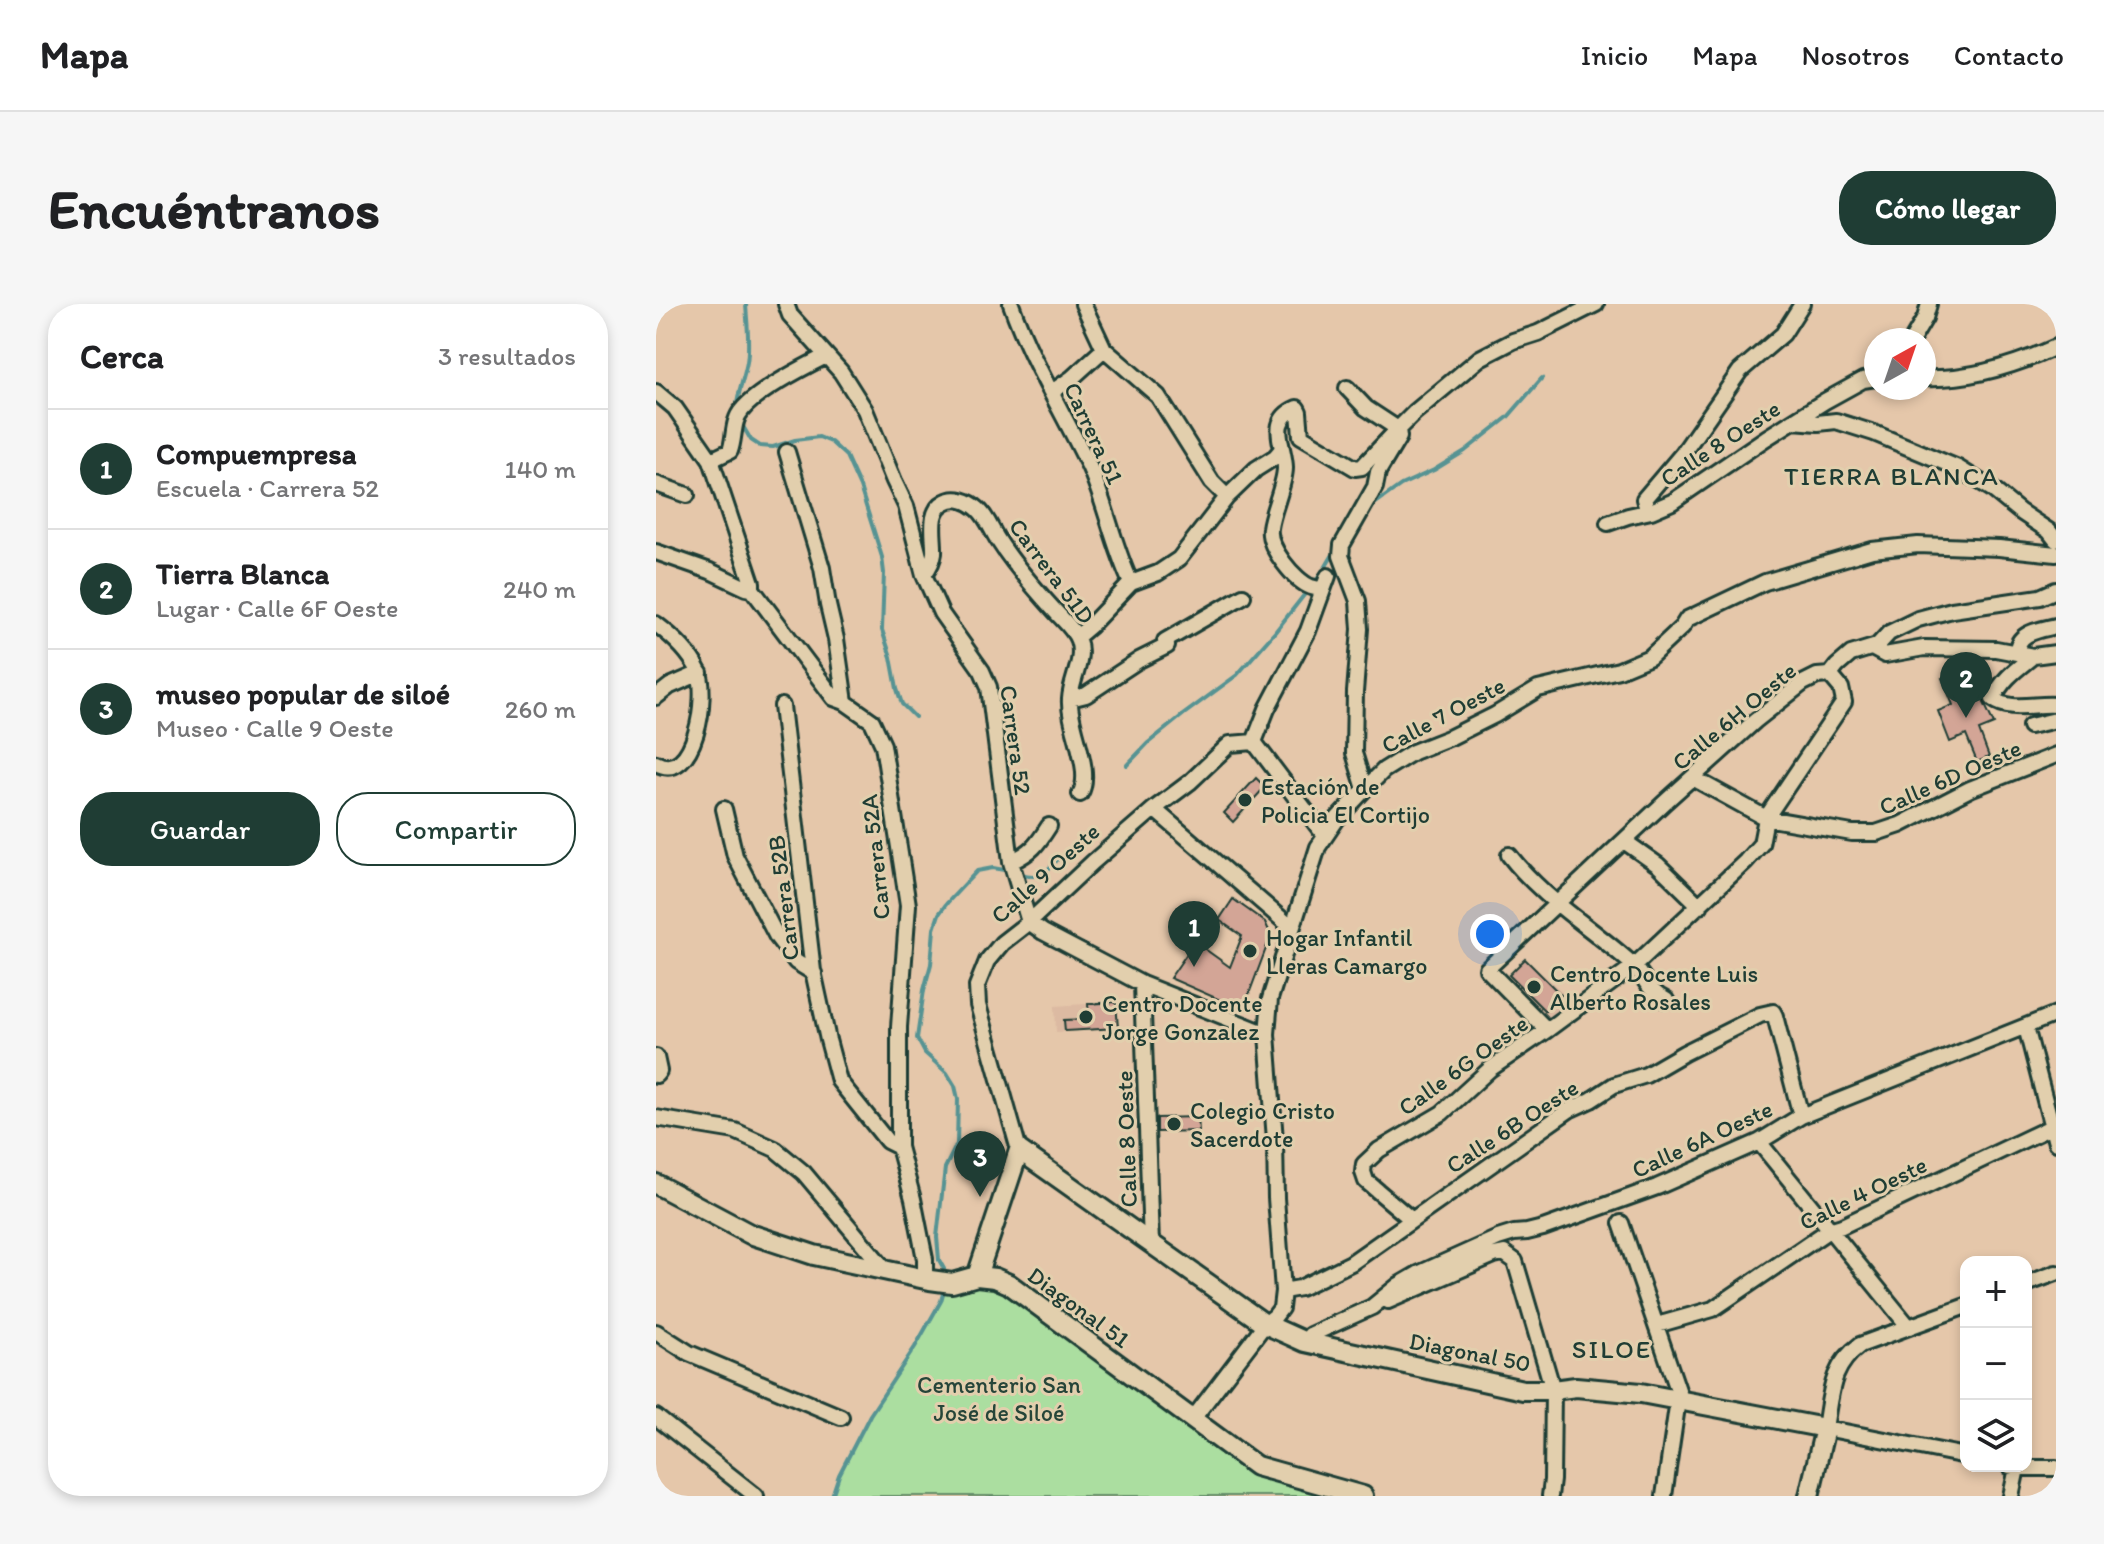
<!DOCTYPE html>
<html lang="es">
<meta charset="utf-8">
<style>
:root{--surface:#fff;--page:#f6f6f6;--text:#202124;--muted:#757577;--line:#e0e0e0;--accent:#1f3d34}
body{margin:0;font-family:Itim,sans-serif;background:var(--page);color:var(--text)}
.controls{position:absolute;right:24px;bottom:24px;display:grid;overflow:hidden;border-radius:16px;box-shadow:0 4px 12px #0003}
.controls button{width:72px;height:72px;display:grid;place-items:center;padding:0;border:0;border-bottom:2px solid var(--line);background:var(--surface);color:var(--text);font:40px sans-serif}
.compass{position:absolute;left:1208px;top:24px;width:72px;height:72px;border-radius:50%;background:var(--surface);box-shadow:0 4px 12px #0003;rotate:40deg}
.you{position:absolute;left:834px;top:630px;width:28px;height:28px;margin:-20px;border:6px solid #fff;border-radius:50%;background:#1a73e8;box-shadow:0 0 0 12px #1a73e833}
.badge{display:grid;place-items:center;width:52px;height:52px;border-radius:50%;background:var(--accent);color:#fff;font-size:26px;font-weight:700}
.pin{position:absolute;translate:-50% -66px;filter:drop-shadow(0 2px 4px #0008)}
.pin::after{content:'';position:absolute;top:42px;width:28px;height:24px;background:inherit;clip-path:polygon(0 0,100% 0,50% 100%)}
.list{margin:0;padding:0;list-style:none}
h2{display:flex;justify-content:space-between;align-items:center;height:104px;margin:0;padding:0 32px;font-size:34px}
h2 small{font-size:26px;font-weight:400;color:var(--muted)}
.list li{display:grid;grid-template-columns:52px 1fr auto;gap:24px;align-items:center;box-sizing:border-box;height:120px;padding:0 32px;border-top:2px solid var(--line)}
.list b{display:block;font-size:30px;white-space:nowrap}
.list p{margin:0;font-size:26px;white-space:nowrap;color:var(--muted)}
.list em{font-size:26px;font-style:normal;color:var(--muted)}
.actions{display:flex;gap:16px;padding:24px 32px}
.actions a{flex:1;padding:18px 0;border:2px solid var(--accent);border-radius:32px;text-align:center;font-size:28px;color:var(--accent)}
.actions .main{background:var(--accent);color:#fff}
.icon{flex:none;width:44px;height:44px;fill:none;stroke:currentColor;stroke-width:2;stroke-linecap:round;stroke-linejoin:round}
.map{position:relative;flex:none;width:1400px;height:1192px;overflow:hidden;border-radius:32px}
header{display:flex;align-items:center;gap:48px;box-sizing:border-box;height:112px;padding:0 40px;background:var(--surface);border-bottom:2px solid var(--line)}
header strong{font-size:38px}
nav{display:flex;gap:44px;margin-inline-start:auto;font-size:28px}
.intro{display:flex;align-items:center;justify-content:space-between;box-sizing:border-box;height:192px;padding:0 48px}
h1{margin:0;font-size:56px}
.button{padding:20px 36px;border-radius:32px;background:var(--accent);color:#fff;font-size:28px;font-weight:700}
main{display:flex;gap:48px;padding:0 48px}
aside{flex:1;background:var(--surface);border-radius:32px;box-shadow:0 4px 12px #0003}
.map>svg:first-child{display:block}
.built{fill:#dcbaa2}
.green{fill:#abdea0;stroke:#658e6a;stroke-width:2}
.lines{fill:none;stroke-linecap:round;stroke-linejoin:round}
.stream{stroke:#569393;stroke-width:4}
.building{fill:#d3a596;stroke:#1f3d34;stroke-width:2}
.minor-casing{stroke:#1f3d34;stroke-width:20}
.tertiary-casing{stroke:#1f3d34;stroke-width:24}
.minor{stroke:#e2cfad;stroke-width:14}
.tertiary{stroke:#e2cfad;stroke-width:18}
.poi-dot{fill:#1f3d34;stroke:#e2cfad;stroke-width:3}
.labels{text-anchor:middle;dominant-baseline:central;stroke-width:6;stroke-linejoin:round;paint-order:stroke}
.street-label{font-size:24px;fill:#1f3d34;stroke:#e2cfad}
.poi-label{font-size:24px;fill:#1f3d34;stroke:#e2cfad;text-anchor:start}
.park-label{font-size:24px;fill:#264539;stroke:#e2cfad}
.neighbourhood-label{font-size:26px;letter-spacing:2px;fill:#1f3d34;stroke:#e2cfad}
</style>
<header>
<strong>Mapa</strong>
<nav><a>Inicio</a><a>Mapa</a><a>Nosotros</a><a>Contacto</a></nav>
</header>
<div class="intro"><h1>Encuéntranos</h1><a class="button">Cómo llegar</a></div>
<main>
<aside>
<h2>Cerca<small>3 resultados</small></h2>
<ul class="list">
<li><span class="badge">1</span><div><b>Compuempresa</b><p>Escuela · Carrera 52</p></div><em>140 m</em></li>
<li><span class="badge">2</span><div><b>Tierra Blanca</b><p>Lugar · Calle 6F Oeste</p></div><em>240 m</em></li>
<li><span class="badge">3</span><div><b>museo popular de siloé</b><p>Museo · Calle 9 Oeste</p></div><em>260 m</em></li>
</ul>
<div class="actions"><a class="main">Guardar</a><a>Compartir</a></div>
</aside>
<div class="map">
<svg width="1400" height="1192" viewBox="0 0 1400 1192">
<rect width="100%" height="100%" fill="#e5c7aa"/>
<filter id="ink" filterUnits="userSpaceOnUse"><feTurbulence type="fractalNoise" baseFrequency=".0125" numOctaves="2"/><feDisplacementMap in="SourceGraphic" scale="16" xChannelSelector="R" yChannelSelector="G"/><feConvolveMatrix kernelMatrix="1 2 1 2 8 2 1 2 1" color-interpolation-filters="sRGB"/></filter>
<g filter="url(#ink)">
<path class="built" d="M869,655l48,42 -28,22 -37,-41 1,-7z
M460,698l2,26 -62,4 -1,-26z"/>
<path class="green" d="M339,974l261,188 107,30h-531l7,-21 31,-60 45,-68 26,-46 3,-11z"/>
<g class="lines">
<path class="stream" d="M80,108c1,-18 8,-33 11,-50 3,-19 0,-39 -1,-58
M85,119l10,17 9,6 13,1 22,-7 24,-3 12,5 15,14 14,31 22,70 2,16 -2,57 9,27 6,32 5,15 13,13
M713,204l32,-23 33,-15 31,-19 43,-34 34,-39
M658,279l8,-10 13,-22
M471,461l21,-22 36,-29 53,-39 38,-43 33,-42
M365,570c19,6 24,-1 37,-15
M288,965l-5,-9 -2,-23 8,-69 12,-24 1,-45 -3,-13 -8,-13 -22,-20 -8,-15 7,-48 7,-26 3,-35 5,-15 8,-11 30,-32 16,-3 11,2
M176,1192l7,-21 31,-60 45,-68 26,-46 3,-11"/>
</g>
<path class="building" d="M1300,368l11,28 15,-6 2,9 10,21 -15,6 10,27 -12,5 -11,-27 -16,7 -12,-31 15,-6 -11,-27z
M600,474l9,9 -32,35 -9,-9z
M577,595l32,23 6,13 -28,75 -73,-32 25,-36 35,25 12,-31 -23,-16z
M869,655l36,36 -16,16 -36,-36z
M460,698l2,26 -53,3 -1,-11 25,-1 -1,-15z
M542,813l1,14 -42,1v-14z"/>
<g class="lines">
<defs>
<path id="minor" d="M130,0l4,11 51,57 24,38 29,71 12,25 18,69 17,38 41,58 7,16 22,175 18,60 14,10 99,52 125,50
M355,0c20,57 52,108 78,162 17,38 24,79 42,117
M427,0l21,45 54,47 54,86 15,15
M1256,36l13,-22 4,-14
M1268,74c44,2 92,-13 132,-31
M0,88l19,16 36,52 41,123v6l82,109 11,4
M396,88l20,-14 32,-29
M1137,117l25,2 18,-2 38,12 84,35 34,21 27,22 30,20 7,9
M131,148l35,116 6,37 8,34 9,63 27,19 11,24 25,160 -9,122v120l14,52 12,60v20
M55,156l19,-9c5,-13 2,-30 12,-41 15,-19 62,-43 84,-54
M0,180l31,11
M995,207l-5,-5 -2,-7 39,-46 57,-82 43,-37 19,-30
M952,219l20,-7 23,-5 21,-9 94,-64 59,-37 38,-21 13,-2
M0,248l54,19 36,17 6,1
M268,271c5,-7 9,-14 10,-22 1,-16 -7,-42 11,-51 11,-6 24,-1 33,7 9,8 13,20 20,31 16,25 37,49 57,71 8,9 19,18 23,29 7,20 -7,39 -8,59 -2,27 24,72 10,95
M667,286c-4,-1 -8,-2 -12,-3 -16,-6 -44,-40 -41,-59 2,-17 15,-44 15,-60 0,-23 -19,-47 12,-60l2,4 2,24 54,32 7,-1 36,-38 -32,-21 -19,-20
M0,320c16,12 33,27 42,46 11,24 -3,115 -42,93
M421,333l13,-11 41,-43 27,-10 21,-14 48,-62 29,-28 19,-12 6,-7
M509,337l78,-45
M1216,344l13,7 39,-7 72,1 37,7 23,-3
M1361,349c-1,-21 23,-23 39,-27
M1377,352c-16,13 -31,23 -40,43 17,13 43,4 63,6
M0,393l14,-11 30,-13
M414,395l16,-4 53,-35 28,-14
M126,402l31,265 15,69 11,41 48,60 12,6
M1374,422l26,-6
M598,438l71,94
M1037,474l73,40 86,15h24l24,-8 70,-36 86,-34
M709,485l-11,-36 1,-61 5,-63 -2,-28 -17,-45 1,-11 33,-58 3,-15 21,-35 -1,-8 17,-17 65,-54 33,-17 25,-8 58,-29
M68,505l11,47 42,81 19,25 18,11
M498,505l138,119
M968,537l34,24 42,41
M853,551c35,45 81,71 123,109 12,11 17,29 34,36
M355,558c21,-10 26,-17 38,-36
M486,680l9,260
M1370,723l30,116
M891,726l-60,-61 177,-166 91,-82 48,-38 14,-7 13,-1 7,-9 14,-12 26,-8 12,-13 29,-14 34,-9 88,-13 16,-7
M0,753l3,14 -3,4
M0,814l79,13 40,18 29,24 83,99
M1103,838l150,185
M363,846l-41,-145 -1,-19 10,-25 15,-18 27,-21 64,-60 61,-53 36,-27 40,-38 24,-2 13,-33 41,-78 20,-55
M756,916l-46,-39 -3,-9 1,-8 15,-14 63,-37 48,-44 57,-39 87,-64 112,-105 15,-17 5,-26 78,-116 -3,-14 -11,-13
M965,919l58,170 -15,103
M1370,980l30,-11
M627,987l17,-3 51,-25 218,-153 22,-10 23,-15 32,-10 38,-22 76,-38 13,-3 2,4 26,100
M732,997l106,-46 10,-2 11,8 38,129 -1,90 -2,16
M1310,1002l-106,39c-30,22 -29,49 -35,83l141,28
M1001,1021l56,-16 116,-79 13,-4 209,-99
M0,1028l33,21 152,64
M649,1038l5,-7 62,-28 27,-22 19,-11 80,-36 16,-5 13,-1 16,-4 114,-41 102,-45 42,-26 255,-102
M0,1113l100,79
M536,1116l73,-96 10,-8 6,-8 2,-17 -7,-93 -1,-58 -8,-106 3,-35 48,-152 19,-28 28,-30 19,-19 29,-18 38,-15 44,-22 43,-26 81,-19 31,-13 32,-30 5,-8 78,-37 107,-32 46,-5 81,3 57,6
M1353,1162l8,2h39
M1355,1192l6,-28"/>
<path id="tertiary" d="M0,880l94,50 64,21 116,25 22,3 25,-7 18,2 14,6 247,182 107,30
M321,972l42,-126 246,174 40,18 218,48h30l23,-3 65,6 184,35 -16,68"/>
</defs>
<use href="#minor" class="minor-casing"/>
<use href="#tertiary" class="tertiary-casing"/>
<use href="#minor" class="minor"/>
<use href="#tertiary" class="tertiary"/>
</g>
</g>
<g class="poi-dot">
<circle cx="589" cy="496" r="8"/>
<circle cx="594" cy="647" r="8"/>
<circle cx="878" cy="683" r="8"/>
<circle cx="430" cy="713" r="8"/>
<circle cx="518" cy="820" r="8"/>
</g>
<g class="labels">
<g class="street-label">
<text transform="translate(438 129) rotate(65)">Carrera 51</text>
<text transform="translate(1064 139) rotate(-33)">Calle 8 Oeste</text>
<text transform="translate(396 267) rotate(53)">Carrera 51D</text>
<text transform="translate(787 411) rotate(-28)">Calle 7 Oeste</text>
<text transform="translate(1078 412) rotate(-40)">Calle 6H Oeste</text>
<text transform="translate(360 436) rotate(82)">Carrera 52</text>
<text transform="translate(1294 473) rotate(-24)">Calle 6D Oeste</text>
<text transform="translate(219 553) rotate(-96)">Carrera 52A</text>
<text transform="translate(389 569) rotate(-42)">Calle 9 Oeste</text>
<text transform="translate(127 594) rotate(-97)">Carrera 52B</text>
<text transform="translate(807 761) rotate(-36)">Calle 6G Oeste</text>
<text transform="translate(856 822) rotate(-33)">Calle 6B Oeste</text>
<text transform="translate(470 835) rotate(-92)">Calle 8 Oeste</text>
<text transform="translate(1046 835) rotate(-25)">Calle 6A Oeste</text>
<text transform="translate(1207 889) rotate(-26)">Calle 4 Oeste</text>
<text transform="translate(423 1003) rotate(36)">Diagonal 51</text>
<text transform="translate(814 1048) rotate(11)">Diagonal 50</text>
</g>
<g class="poi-label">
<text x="605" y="482">Estación de<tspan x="605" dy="28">Policia El Cortijo</tspan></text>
<text x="610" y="633">Hogar Infantil<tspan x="610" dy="28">Lleras Camargo</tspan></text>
<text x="894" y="669">Centro Docente Luis<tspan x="894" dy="28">Alberto Rosales</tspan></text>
<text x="446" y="699">Centro Docente<tspan x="446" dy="28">Jorge Gonzalez</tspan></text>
<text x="534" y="806">Colegio Cristo<tspan x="534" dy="28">Sacerdote</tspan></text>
</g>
<g class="park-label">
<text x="343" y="1080">Cementerio San<tspan x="343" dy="28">José de Siloé</tspan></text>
</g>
<g class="neighbourhood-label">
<text x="1236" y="172">TIERRA BLANCA</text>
<text x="956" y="1045">SILOE</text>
</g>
</g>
</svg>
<div class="controls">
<button>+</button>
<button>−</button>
<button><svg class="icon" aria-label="layers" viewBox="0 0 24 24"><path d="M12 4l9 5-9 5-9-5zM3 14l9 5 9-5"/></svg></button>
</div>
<svg class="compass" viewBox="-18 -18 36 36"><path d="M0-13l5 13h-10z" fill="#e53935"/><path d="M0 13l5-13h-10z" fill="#757577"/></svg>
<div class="you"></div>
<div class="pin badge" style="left:538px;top:663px">1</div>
<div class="pin badge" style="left:1310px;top:414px">2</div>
<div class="pin badge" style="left:324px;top:893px">3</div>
</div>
</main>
